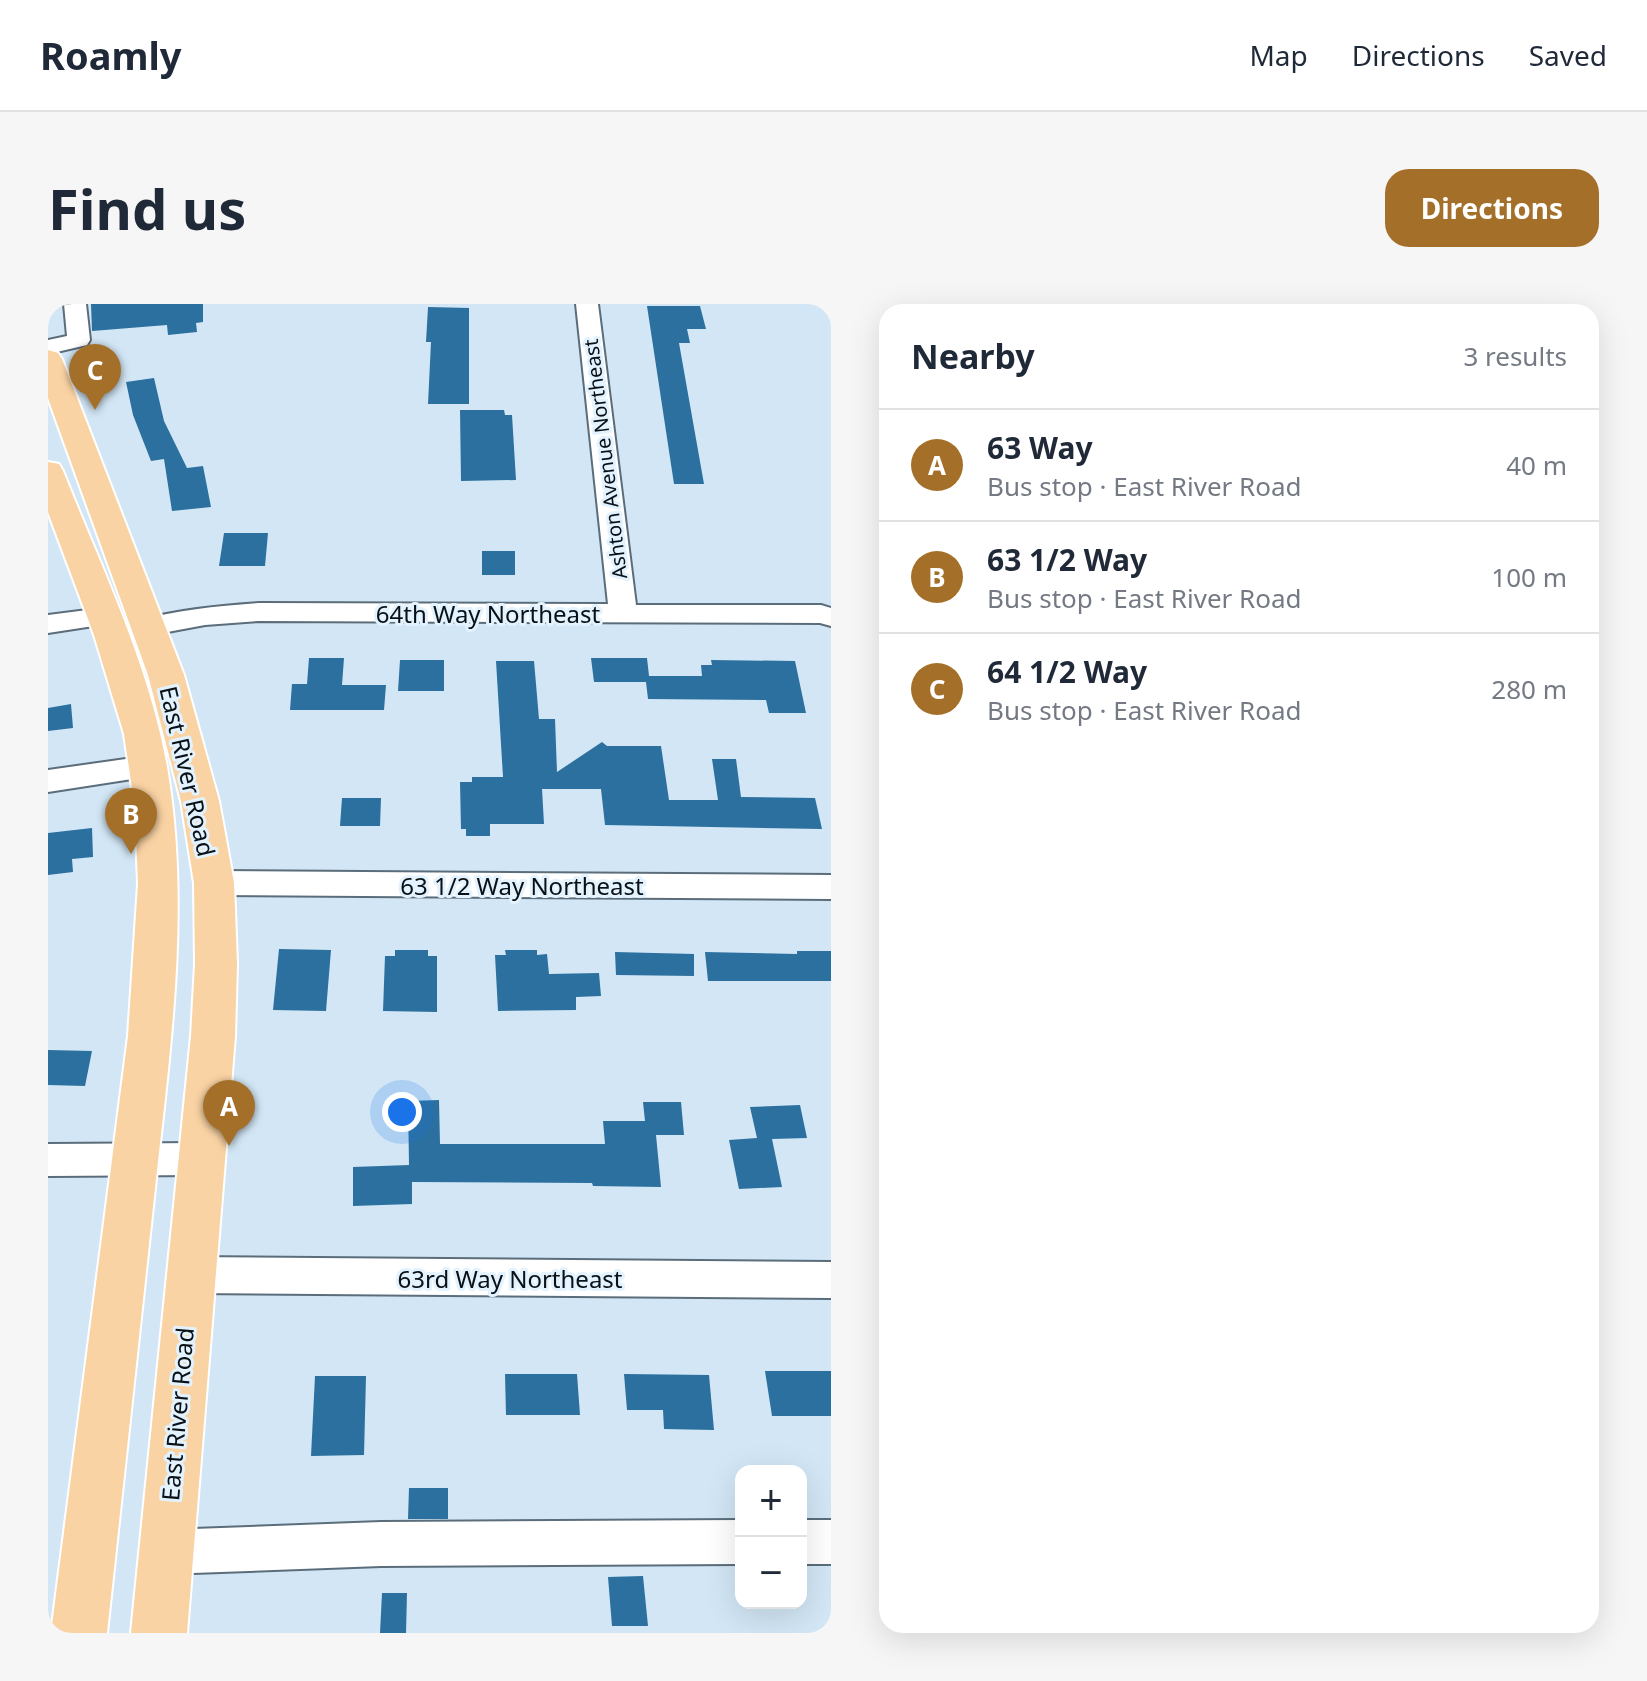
<!DOCTYPE html>
<meta charset="utf-8">
<style>
:root{--surface:#fff;--page:#f6f6f7;--text:#1f2937;--muted:#747a83;--line:#e0e1e3;--accent:#a46f29}
body{margin:0;font-family:"Noto Sans",sans-serif;background:var(--page);color:var(--text)}
.controls{position:absolute;right:24px;bottom:24px;display:grid;overflow:hidden;border-radius:16px;box-shadow:0 8px 32px #0002}
.controls button{width:72px;height:72px;display:grid;place-items:center;padding:0;border:0;border-bottom:2px solid var(--line);background:var(--surface);color:var(--text);font:40px sans-serif}
.you{position:absolute;left:354px;top:808px;width:28px;height:28px;margin:-20px;border:6px solid #fff;border-radius:50%;background:#1a73e8;box-shadow:0 0 0 12px #1a73e833}
.badge{display:grid;place-items:center;width:52px;height:52px;border-radius:50%;background:var(--accent);color:#fff;font-size:26px;font-weight:700}
.pin{position:absolute;translate:-50% -66px;filter:drop-shadow(0 2px 4px #0008)}
.pin::after{content:'';position:absolute;top:42px;width:28px;height:24px;background:inherit;clip-path:polygon(0 0,100% 0,50% 100%)}
.list{margin:0;padding:0;list-style:none}
h2{display:flex;justify-content:space-between;align-items:center;height:104px;margin:0;padding:0 32px;font-size:34px}
h2 small{font-size:26px;font-weight:400;color:var(--muted)}
.list li{display:grid;grid-template-columns:52px 1fr auto;gap:24px;align-items:center;box-sizing:border-box;height:112px;padding:0 32px;border-top:2px solid var(--line)}
.list b{display:block;font-size:30px;white-space:nowrap}
.list p{margin:0;font-size:26px;white-space:nowrap;color:var(--muted)}
.list em{font-size:26px;font-style:normal;color:var(--muted)}
.map{position:relative;flex:none;width:783px;height:1329px;overflow:hidden;border-radius:24px}
header{display:flex;align-items:center;gap:48px;box-sizing:border-box;height:112px;padding:0 40px;background:var(--surface);border-bottom:2px solid var(--line)}
header strong{font-size:38px}
nav{display:flex;gap:44px;margin-inline-start:auto;font-size:28px}
.intro{display:flex;align-items:center;justify-content:space-between;box-sizing:border-box;height:192px;padding:0 48px}
h1{margin:0;font-size:56px}
.button{padding:20px 36px;border-radius:24px;background:var(--accent);color:#fff;font-size:28px;font-weight:700}
main{display:flex;gap:48px;padding:0 48px}
aside{flex:1;background:var(--surface);border-radius:24px;box-shadow:0 8px 32px #0002}
.map>svg:first-child{display:block}
.building{fill:#2b709e}
.lines{fill:none;stroke-linecap:round;stroke-linejoin:round}
.minor-casing{stroke:#5b6d7a;stroke-width:4}
.major-casing{stroke:#fff;stroke-width:4}
.minor{fill:#fff;fill-rule:evenodd}
.major{fill:#fad3a4;fill-rule:evenodd}
.labels{text-anchor:middle;dominant-baseline:central;stroke-width:6;stroke-linejoin:round;paint-order:stroke}
.far-street-label{font-size:20px;fill:#0a1116;stroke:#e3f2ff}
.street-label{font-size:24px;fill:#0a1116;stroke:#e3f2ff}
</style>
<header>
<strong>Roamly</strong>
<nav><a>Map</a><a>Directions</a><a>Saved</a></nav>
</header>
<div class="intro"><h1>Find us</h1><a class="button">Directions</a></div>
<main>
<div class="map">
<svg width="783" height="1329" viewBox="0 0 783 1329">
<rect width="100%" height="100%" fill="#d2e6f5"/>
<path class="building" d="M43,0h112v18l-7,1 1,9 -29,3 -1,-10 -75,6z
M599,2h53l6,23h-19l3,14h-11l25,141h-30z
M380,3l41,1v96h-41l3,-62h-5z
M106,74l10,43 23,47 16,-2 8,41 -39,4 -8,-52 -13,2 -18,-46 -7,-33z
M412,106h44l1,5h7l4,65 -55,1z
M176,229h44l-3,33h-46z
M434,247h33v24h-33z
M261,354h35l-2,27h44l-2,25h-94l2,-26h15z
M543,354h56l2,18h53l-1,-11h11l-1,-5 84,1 11,52h-37l-3,-13 -118,-1 -2,-17h-52z
M352,356h44v31h-46z
M448,357h38l5,58h16l2,53 45,-30 5,4h54l8,54h49l-6,-41h24l5,38 74,1 7,31 -217,-4 -4,-36h-59l2,35h-54v12h-24v-7h-5l-1,-47h12v-5h31z
M23,400l2,24 -25,3v-23z
M294,494h39l-1,28h-40z
M44,524l1,29 -21,2 1,13 -25,3v-42z
M231,645l52,1 -5,61 -53,-1z
M347,646h33v6h9v56l-54,-1 2,-55h10z
M457,646h32v5l10,-1 2,20 50,-1 2,23 -25,1v13l-78,1 -3,-56h11z
M749,647h34v30h-123l-3,-29 92,2z
M567,648l79,2v22l-78,-1z
M0,746l44,1 -7,35 -37,-1z
M391,796l1,44h165l-2,-23h42l-2,-19h38l3,33h-28l5,52 -68,-1 -1,-3 -180,-1v22l-59,2v-39l56,-2 -1,-64z
M752,801l7,33 -35,1 10,48 -43,2 -10,-49 28,-2 -7,-31z
M717,1067h66v45h-59z
M457,1070h72l3,41h-74z
M576,1070l85,1 5,55 -50,-1 -1,-19h-36z
M267,1072h51l-2,79 -53,1z
M361,1184h39v31h-40z
M595,1272l5,50h-36l-4,-49z
M334,1289h25l-1,40h-26z"/>
<g class="lines">
<defs>
<path id="minor" d="M16,0h22l4,36 -3,5 -39,9v-14l19,-4z
M528,0h22l38,301h185l10,3v18l-11,-3 -562,-2 -53,4 -59,11 -10,-3 -4,-6 4,-6c40,-11 81,-15 122,-18l350,1z
M55,304l10,3 4,6 -4,6 -65,10v-18z
M99,452l11,3 4,8 -4,8 -110,17v-22z
M166,567l617,4v24l-617,-4 -11,-3 -5,-9 5,-9z
M153,839l13,5 6,11 -6,11 -13,5 -153,1v-32z
M141,953l642,5v36l-642,-5 -14,-5 -6,-13 6,-13z
M693,1216v44l-360,2 -216,8 -16,-6 -6,-16 6,-16 16,-6 216,-8z
M753,1216h30v44h-30z"/>
<path id="major" d="M0,46l10,3 4,6 122,316 35,126 15,82 3,81 -2,72 -48,597h-56l60,-597 4,-72 -1,-81 -13,-82 -33,-126 -100,-277z
M0,158l11,2 4,7c39,99 88,197 105,302 22,138 2,278 -13,415 -16,149 -32,297 -48,445h-56l77,-597 10,-152 -3,-75 -11,-75 -30,-99 -46,-123z"/>
</defs>
<use href="#minor" class="minor-casing"/>
<use href="#major" class="major-casing"/>
<use href="#minor" class="minor"/>
<use href="#major" class="major"/>
</g>
<g class="labels">
<g class="far-street-label">
<text transform="translate(557 155) rotate(-97)">Ashton Avenue Northeast</text>
</g>
<g class="street-label">
<text x="440" y="309">64th Way Northeast</text>
<text transform="translate(140 467) rotate(77)">East River Road</text>
<text x="474" y="581">63 1/2 Way Northeast</text>
<text x="462" y="974">63rd Way Northeast</text>
<text transform="translate(129 1110) rotate(-85)">East River Road</text>
</g>
</g>
</svg>
<div class="controls">
<button>+</button>
<button>−</button>
</div>
<div class="you"></div>
<div class="pin badge" style="left:181px;top:842px">A</div>
<div class="pin badge" style="left:83px;top:550px">B</div>
<div class="pin badge" style="left:47px;top:106px">C</div>
</div>
<aside>
<h2>Nearby<small>3 results</small></h2>
<ul class="list">
<li><span class="badge">A</span><div><b>63 Way</b><p>Bus stop · East River Road</p></div><em>40 m</em></li>
<li><span class="badge">B</span><div><b>63 1/2 Way</b><p>Bus stop · East River Road</p></div><em>100 m</em></li>
<li><span class="badge">C</span><div><b>64 1/2 Way</b><p>Bus stop · East River Road</p></div><em>280 m</em></li>
</ul>
</aside>
</main>
